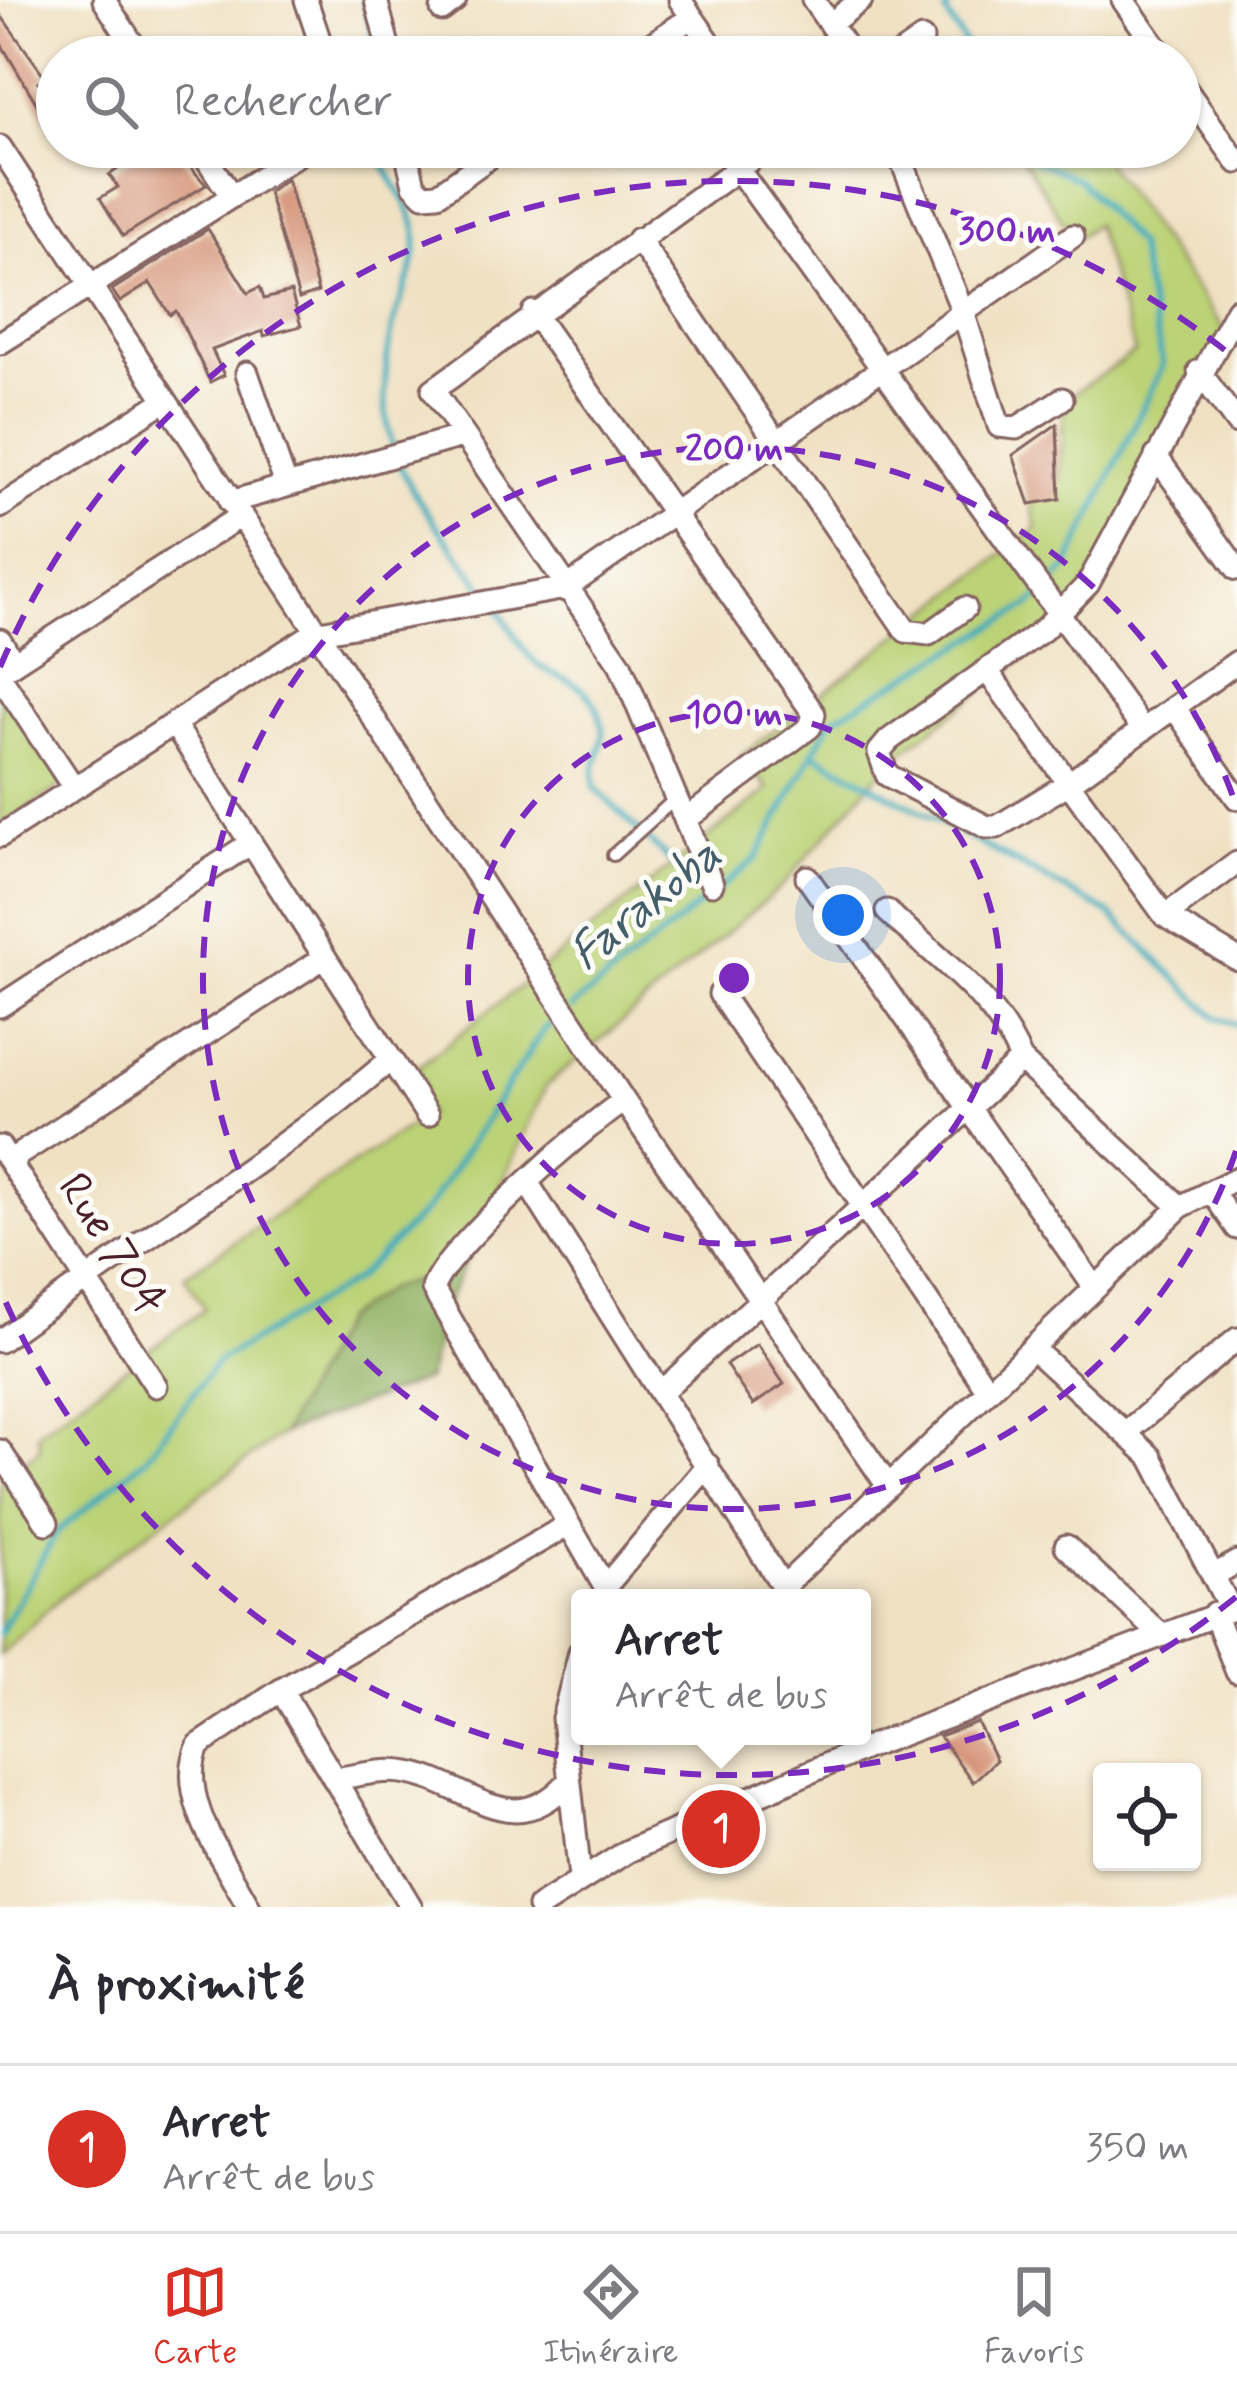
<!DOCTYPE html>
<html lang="fr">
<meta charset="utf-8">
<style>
:root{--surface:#fff;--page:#f2f2f3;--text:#2b2b33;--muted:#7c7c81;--line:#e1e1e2;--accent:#d93025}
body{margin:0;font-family:Mynerve,sans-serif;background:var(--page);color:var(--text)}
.controls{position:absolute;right:36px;bottom:36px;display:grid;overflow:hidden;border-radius:12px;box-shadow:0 3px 9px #0004}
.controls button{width:108px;height:108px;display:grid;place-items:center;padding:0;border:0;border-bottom:3px solid var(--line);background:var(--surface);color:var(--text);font:60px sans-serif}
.you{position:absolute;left:843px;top:915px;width:42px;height:42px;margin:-30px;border:9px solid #fff;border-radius:50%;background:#1a73e8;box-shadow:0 0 0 18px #1a73e833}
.badge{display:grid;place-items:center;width:78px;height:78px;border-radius:50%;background:var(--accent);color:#fff;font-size:39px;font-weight:700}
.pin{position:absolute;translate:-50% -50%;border:6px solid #fff;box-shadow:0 3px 12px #0006}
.popup{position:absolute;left:571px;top:1589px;width:300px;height:156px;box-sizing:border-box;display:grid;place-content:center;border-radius:12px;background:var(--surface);filter:drop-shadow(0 3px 9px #0005);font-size:39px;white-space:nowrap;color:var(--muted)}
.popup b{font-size:45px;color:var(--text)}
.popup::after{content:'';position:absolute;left:50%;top:100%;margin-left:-24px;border:24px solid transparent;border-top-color:var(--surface)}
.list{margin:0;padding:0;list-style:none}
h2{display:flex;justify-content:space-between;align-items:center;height:156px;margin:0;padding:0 48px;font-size:51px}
h2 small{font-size:39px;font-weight:400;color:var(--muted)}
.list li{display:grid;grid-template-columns:78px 1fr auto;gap:36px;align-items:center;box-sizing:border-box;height:168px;padding:0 48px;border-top:3px solid var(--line)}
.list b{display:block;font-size:45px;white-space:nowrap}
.list p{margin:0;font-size:39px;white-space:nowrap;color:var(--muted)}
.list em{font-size:39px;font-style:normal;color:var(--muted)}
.icon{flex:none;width:66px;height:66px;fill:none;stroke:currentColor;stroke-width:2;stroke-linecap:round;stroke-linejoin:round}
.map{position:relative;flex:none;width:1237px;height:1907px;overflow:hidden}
.search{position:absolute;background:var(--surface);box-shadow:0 3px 9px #0004;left:36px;right:36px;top:36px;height:132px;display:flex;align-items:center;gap:30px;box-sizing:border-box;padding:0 42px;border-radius:66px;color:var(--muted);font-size:45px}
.sheet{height:324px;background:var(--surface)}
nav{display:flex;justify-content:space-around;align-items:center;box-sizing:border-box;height:168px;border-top:3px solid var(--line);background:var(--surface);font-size:33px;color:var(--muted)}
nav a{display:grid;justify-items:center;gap:6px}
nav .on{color:var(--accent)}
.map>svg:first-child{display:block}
.green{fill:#bbd276;stroke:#827850;stroke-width:3}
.forest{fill:#94b467;stroke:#6f6a49;stroke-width:3}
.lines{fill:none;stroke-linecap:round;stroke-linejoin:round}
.stream{stroke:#3cabba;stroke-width:6}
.building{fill:#d6967b}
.service-casing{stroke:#846360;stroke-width:16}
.minor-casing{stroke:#846360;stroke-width:27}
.service{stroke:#fff;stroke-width:10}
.minor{stroke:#fff;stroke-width:21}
.ring{fill:none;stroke:#7b2cbf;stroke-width:6;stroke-dasharray:21 15}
.labels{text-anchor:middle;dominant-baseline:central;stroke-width:10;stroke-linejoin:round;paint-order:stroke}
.street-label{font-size:45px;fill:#4a1f2b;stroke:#fdfcf7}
.water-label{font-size:48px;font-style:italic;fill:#445e6b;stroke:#fdfcf7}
.centre{fill:#7b2cbf;stroke:#fdfcf7;stroke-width:6}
.ring-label{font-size:36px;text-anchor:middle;font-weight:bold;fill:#7b2cbf;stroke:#fdfcf7;stroke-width:10;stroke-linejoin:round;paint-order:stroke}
</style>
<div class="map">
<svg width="1237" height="1907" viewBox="0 0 1237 1907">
<rect width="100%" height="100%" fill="#fdfcf7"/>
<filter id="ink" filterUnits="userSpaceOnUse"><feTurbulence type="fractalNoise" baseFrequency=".00833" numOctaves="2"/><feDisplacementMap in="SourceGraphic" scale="24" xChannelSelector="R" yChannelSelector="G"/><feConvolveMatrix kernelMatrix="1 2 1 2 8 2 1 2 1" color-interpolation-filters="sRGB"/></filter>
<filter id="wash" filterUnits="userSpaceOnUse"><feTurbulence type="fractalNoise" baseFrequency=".004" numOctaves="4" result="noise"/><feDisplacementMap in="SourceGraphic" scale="48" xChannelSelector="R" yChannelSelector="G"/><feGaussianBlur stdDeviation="2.7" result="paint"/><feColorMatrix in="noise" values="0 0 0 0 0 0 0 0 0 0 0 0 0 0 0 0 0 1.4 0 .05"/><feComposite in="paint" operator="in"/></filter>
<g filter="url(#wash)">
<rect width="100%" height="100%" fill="#f0e1c3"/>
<path class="green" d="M1015,147h80l136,192 -113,193 -35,81 -194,149 -108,125 -235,199 -82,179 -75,24 -46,30 -61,115 -219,161 -63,60v-172l40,-35 -3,-15 168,-124 -21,-33 244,-162 -20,-39 361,-286 -28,-33 296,-228 -12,-44 36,-6 3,-78 71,-48 -40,-128 -20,16z
M0,683l68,99 -68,44z"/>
<path class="forest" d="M464,1265l-18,40 -19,74 -145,55 61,-115 45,-30z"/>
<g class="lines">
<path class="stream" d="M363,0l15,57
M950,0l-4,13 27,44
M377,147c7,29 35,55 39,84 4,36 -17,65 -24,99 -27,128 27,168 97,266
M497,607c12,16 23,42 38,55 27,24 55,13 67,62 6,21 -13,41 -7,64l113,110
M814,754l295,159 108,105 20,6
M571,1008l185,-149 75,-139 201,-116 35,-36 96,-203 -26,-120 -58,-65 -49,-22 -6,-11
M0,1633l57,-101 89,-74 71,-96 138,-82 73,-72 116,-179 17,-13"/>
</g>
<g id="blocks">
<path class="building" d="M0,14l45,63 -7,5 19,30v26l-57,-96z
M150,147h23l33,38 -83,51 -23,-38 18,-11 -9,-12z
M287,179l31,113 -19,7 -31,-107z
M208,229l40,64 12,-6 4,12 27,-7 10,34 -37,10 -1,-5 -51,19 12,25 -14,7 -34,-71 -6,4 -20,-32 -30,19 -8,-12z
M1057,424l3,75 -30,5 -17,-49z
M757,1344l27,40 -31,21 -27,-40z
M977,1722l19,38 -23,22 -34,-46z"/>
</g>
</g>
<g filter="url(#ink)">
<use href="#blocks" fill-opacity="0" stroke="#846360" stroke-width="3"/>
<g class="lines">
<defs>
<path id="service" d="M613,855l63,-57"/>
<path id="minor" d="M104,0l37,57
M306,0l19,57
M376,0l15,57
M680,0l40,57
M813,0l40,57
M1123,0l40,57
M442,10l13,-10
M830,24l31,-24
M632,57l60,-40
M896,57l26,-18
M1180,81l57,81
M0,147l624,954 264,385
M199,147l31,47
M405,147l9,38 10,10 14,-1 66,-47
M722,147l421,583
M896,147l67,165 36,114 18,2 45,-29
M638,239l268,392 23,3 36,-26
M1237,309l-149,275 -45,46 -154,110 -10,12 8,23 100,52h10l72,-44 168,-121
M533,312l281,402 -4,13 -125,93
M0,343l310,-196
M1199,371l38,52
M247,373l39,112
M1156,456l81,113
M230,502l232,-66
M0,507l164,-106
M0,640l14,23
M0,672l239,-155
M988,672l177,244 72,43
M0,676l74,112
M1174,707l63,91
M174,724l253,391
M0,836l314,-203 252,-45 507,-352
M807,877l288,411
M712,884l-92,-220 -187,-274 335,-243
M887,911c46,44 111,88 134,149l159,147
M1165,916l72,-53
M720,994l268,397
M0,1006l251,-163
M0,1147l156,239
M9,1161l316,-204
M529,1185l259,410
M1212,1192l25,36
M0,1341c129,-96 269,-177 391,-282
M1032,1348l119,109 79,151
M661,1392l360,-332
M1125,1433l112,-94
M0,1451l47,72
M1066,1546l94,88
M1213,1576l24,-14
M784,1586l396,-379 57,-29
M605,1587l103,-122
M606,1598l-1,-11 -172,-298c7,-35 155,-166 191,-188
M1214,1613l23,59
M580,1652l-17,66 17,160
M281,1690l130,217
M334,1779c21,-3 47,-10 68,-7 63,7 108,75 166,10
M249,1907c-23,-44 -75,-112 -50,-162l82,-55 287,-165
M539,1907l89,-56 235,-102 374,-142"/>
</defs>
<use href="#service" class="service-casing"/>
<use href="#minor" class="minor-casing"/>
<use href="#service" class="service"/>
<use href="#minor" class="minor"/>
</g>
</g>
<g class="ring">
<circle cx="734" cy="978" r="266"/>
<path d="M1236 1151A531 531 0 1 1 1236 805"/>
<path d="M1236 1597A797 797 0 0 1 0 1289M0 667A797 797 0 0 1 1236 359"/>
</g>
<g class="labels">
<g class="street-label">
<text transform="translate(111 1245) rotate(57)">Rue 704</text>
</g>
<g class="water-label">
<text transform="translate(646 905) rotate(-39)">Farakoba</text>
</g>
</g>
<circle cx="734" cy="978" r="18" class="centre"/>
<g class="ring-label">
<text x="1007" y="242">300 m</text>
<text x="734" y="460">200 m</text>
<text x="734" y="725">100 m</text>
</g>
</svg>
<div class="controls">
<button><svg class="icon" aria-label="locate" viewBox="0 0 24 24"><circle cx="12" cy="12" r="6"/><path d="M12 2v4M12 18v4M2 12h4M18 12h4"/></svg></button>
</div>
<div class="you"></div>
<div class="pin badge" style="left:721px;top:1829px">1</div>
<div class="popup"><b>Arret</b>Arrêt de bus</div>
<div class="search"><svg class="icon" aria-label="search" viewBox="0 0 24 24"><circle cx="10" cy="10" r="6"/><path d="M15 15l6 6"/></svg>Rechercher</div>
</div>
<section class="sheet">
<h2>À proximité<small></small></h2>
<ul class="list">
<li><span class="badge">1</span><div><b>Arret</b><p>Arrêt de bus</p></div><em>350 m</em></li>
</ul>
</section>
<nav>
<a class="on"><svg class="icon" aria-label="map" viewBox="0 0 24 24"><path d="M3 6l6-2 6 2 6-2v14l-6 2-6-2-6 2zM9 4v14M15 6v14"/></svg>Carte</a>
<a><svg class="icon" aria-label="directions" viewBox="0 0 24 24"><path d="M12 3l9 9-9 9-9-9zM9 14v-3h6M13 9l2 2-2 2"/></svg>Itinéraire</a>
<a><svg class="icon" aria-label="saved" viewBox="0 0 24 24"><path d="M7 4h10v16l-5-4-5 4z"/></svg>Favoris</a>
</nav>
